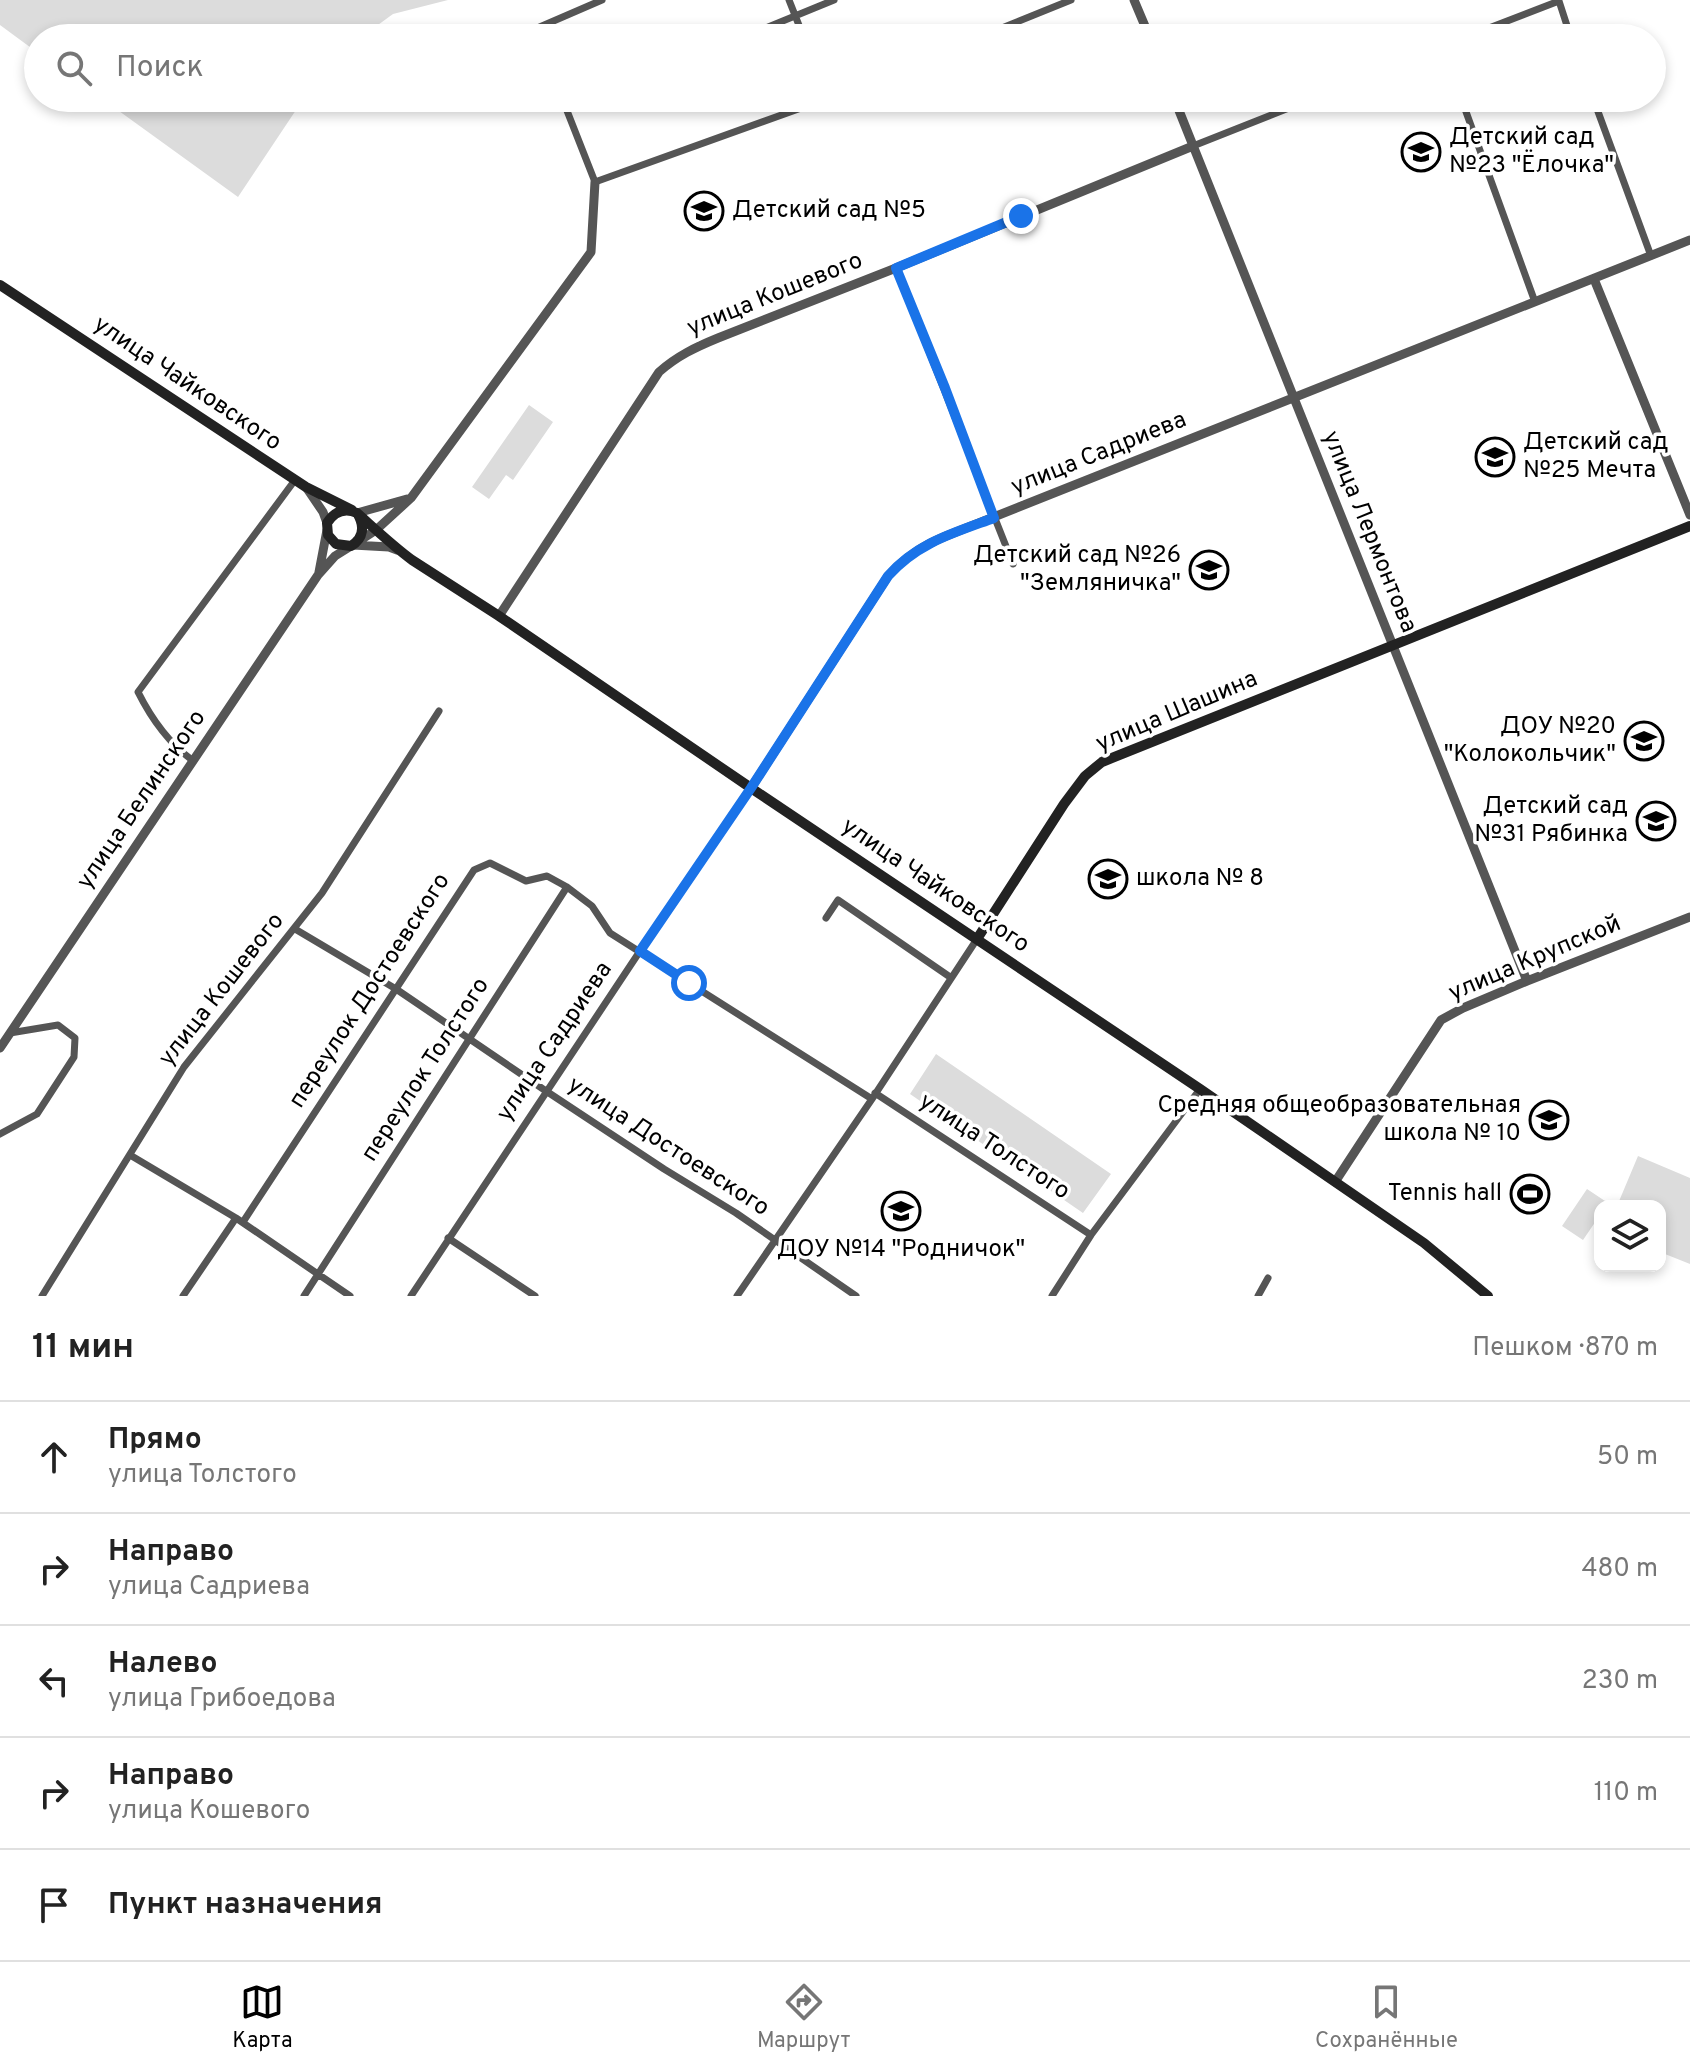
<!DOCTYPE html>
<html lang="ru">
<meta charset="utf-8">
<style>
:root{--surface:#fff;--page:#f2f2f2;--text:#222;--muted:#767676;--line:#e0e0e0;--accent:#000}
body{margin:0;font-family:Overpass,sans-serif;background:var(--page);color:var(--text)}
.controls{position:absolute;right:24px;bottom:24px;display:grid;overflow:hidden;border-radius:16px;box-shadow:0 4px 12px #0003}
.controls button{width:72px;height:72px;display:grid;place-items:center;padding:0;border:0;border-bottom:2px solid var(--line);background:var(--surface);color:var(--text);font:40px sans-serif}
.stop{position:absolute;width:24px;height:24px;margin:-18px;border:6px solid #1a73e8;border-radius:50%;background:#fff}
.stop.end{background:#1a73e8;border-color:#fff;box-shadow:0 2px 8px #0008}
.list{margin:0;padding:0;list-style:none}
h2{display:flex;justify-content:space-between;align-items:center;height:104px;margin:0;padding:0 32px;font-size:34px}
h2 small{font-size:26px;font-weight:400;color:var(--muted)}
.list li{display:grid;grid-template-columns:52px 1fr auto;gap:24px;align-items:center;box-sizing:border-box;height:112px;padding:0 32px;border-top:2px solid var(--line)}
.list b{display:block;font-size:30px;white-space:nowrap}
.list p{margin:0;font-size:26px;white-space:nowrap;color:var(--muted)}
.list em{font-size:26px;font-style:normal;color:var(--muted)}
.icon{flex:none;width:44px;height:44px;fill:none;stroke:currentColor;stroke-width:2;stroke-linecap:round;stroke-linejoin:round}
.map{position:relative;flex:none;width:1690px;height:1296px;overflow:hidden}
.search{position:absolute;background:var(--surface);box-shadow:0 4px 12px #0003;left:24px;right:24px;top:24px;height:88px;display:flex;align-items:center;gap:20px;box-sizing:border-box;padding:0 28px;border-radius:44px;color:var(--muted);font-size:30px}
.sheet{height:664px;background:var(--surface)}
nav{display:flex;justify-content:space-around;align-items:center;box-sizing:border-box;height:112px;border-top:2px solid var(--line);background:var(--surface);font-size:22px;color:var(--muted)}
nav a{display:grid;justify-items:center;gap:4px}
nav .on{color:var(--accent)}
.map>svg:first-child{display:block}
.green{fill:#dcdcdc}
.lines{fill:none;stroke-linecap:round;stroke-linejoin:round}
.minor{stroke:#555;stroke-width:7}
.tertiary{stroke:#555;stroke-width:9}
.secondary{stroke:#222;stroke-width:10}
.route{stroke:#1a73e8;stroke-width:10}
.labels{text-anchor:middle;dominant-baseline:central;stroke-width:7;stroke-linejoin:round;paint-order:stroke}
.poi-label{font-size:24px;fill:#000;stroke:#fff;text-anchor:end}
.street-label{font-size:24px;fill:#000;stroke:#fff}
</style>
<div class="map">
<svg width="1690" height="1296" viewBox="0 0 1690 1296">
<rect width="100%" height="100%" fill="#fff"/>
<path class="green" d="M0,0h448l-55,14 -33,24h-322v15l-38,-28z
M101,98h203l-66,99z
M529,405l24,17 -40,58 -7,-5 -17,24 -17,-12z
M936,1054l175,120 -28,39 -173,-119z
M1638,1156l52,22v86l-30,-12v-46h-43z
M1587,1189l21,14 -2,3h-6v9l-17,25 -21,-14z"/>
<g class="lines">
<path class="minor" d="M789,0l15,38
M538,38l-3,-9 67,-29
M741,38l93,-38
M977,38l94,-38
M1463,38l96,-37 12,37
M562,98l33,84 234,-84
M1461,98l74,204
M1593,98l58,158
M566,109l27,-11
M1193,146l121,-48
M896,268l117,296
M192,760c-23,-17 -41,-42 -54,-68l157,-212
M826,918l12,-18 112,77
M295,929l101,60 150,102 118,78 72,44 120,83
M875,1093l216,142
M0,1134l37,-20 37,-57 1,-19 -17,-13 -48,8
M130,1155l106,63 114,78
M243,1222l231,-352 16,-7 36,18 21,-5 20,11 25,19 18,27 262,166
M448,1238l87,58
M42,1296l142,-229 138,-174 117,-182
M183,1296l53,-78
M304,1296l263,-409
M411,1296l229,-345 111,-163
M737,1296l135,-197 105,-160
M1052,1296l39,-61 109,-146
M1258,1296l10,-18"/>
<path class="tertiary" d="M1134,0l16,38
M1174,98l353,883
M1594,279l96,236
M306,487l17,25 4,11
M357,513l50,-14
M356,543l20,-13 35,-32 180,-246 4,-70
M353,545l36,2 8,3
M319,572l8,-42
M499,616l160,-244c18,-16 37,-25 59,-34l178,-70 297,-122
M751,788l137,-212c17,-19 34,-30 58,-40l744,-296
M0,1048l318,-473 17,-19 16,-10
M1335,1182l106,-162 22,-12 64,-27 163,-64"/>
<path class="secondary" d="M0,285l306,202 46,23
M357,513c8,13 7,25 -6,33l-15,-2 -8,-9 -1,-12c7,-11 17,-16 30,-10 18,16 36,33 55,47l87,56 252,172 449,301 224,154 64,53
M977,939l87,-135 21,-28 17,-14 588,-236"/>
</g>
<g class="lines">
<path class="route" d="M689,983l-49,-32 111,-163 137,-212c29,-33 65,-43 106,-58l-49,-130 -49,-120 125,-52"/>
</g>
<defs>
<symbol id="school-ring" viewBox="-11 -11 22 22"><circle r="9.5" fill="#fff" stroke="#000" stroke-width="1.5"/><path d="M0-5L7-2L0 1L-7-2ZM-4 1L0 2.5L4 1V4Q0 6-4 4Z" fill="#000"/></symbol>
<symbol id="stadium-ring" viewBox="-11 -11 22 22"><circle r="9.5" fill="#fff" stroke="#000" stroke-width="1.5"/><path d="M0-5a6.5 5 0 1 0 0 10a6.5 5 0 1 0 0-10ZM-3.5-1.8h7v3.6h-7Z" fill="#000"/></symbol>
</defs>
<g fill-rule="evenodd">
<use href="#school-ring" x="1399" y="130" width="44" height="44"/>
<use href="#school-ring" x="682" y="189" width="44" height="44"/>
<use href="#school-ring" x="1473" y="435" width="44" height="44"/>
<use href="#school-ring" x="1187" y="548" width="44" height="44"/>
<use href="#school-ring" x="1622" y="719" width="44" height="44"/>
<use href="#school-ring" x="1634" y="799" width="44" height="44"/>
<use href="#school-ring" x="1086" y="857" width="44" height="44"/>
<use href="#school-ring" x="1527" y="1098" width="44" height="44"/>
<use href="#stadium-ring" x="1508" y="1172" width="44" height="44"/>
<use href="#school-ring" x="879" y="1189" width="44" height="44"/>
</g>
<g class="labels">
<g class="poi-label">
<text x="1449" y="138" text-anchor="start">Детский сад<tspan x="1449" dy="28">№23 "Ёлочка"</tspan></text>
<text x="732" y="211" text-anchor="start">Детский сад №5</text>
<text x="1523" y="443" text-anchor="start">Детский сад<tspan x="1523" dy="28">№25 Мечта</tspan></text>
<text x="1181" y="556">Детский сад №26<tspan x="1181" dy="28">"Земляничка"</tspan></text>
<text x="1616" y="727">ДОУ №20<tspan x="1616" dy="28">"Колокольчик"</tspan></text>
<text x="1628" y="807">Детский сад<tspan x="1628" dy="28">№31 Рябинка</tspan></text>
<text x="1136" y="879" text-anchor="start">школа № 8</text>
<text x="1521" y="1106">Средняя общеобразовательная<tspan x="1521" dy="28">школа № 10</tspan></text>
<text x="1502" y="1194">Tennis hall</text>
<text x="901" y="1250" text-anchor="middle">ДОУ №14 "Родничок"</text>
</g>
<g class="street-label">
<text transform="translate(775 295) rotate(-22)">улица Кошевого</text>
<text transform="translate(187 384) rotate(34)">улица Чайковского</text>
<text transform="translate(1099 454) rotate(-22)">улица Садриева</text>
<text transform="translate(1369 532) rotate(68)">улица Лермонтова</text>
<text transform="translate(1177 712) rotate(-23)">улица Шашина</text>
<text transform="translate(142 800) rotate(-56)">улица Белинского</text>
<text transform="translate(935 886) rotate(34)">улица Чайковского</text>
<text transform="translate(1535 959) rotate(-23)">улица Крупской</text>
<text transform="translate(222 990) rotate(-52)">улица Кошевого</text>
<text transform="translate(370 991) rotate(-57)">переулок Достоевского</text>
<text transform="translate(555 1042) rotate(-56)">улица Садриева</text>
<text transform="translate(426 1070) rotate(-57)">переулок Толстого</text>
<text transform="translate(668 1147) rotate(33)">улица Достоевского</text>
<text transform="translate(994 1147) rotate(33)">улица Толстого</text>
</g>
</g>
</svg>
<div class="controls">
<button><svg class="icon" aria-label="layers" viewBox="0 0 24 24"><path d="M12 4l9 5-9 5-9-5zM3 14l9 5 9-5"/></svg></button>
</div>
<div class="stop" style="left:689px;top:983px"></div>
<div class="stop end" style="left:1021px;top:216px"></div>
<div class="search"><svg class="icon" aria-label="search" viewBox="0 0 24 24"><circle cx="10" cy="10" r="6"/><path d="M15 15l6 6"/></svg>Поиск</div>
</div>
<section class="sheet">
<h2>11 мин<small>Пешком · 870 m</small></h2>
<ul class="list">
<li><svg class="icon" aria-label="ahead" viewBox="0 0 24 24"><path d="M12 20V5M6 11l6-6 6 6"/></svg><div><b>Прямо</b><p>улица Толстого</p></div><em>50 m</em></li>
<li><svg class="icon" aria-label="right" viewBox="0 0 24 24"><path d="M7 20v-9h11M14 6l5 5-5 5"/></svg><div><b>Направо</b><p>улица Садриева</p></div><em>480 m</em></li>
<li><svg class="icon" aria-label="left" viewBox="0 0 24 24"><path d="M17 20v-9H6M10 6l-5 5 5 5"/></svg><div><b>Налево</b><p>улица Грибоедова</p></div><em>230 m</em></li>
<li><svg class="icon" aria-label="right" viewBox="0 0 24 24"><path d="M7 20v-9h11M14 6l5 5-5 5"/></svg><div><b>Направо</b><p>улица Кошевого</p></div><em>110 m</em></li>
<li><svg class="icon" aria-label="arrive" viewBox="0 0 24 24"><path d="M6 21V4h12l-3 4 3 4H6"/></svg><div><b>Пункт назначения</b></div></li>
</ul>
</section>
<nav>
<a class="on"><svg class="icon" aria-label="map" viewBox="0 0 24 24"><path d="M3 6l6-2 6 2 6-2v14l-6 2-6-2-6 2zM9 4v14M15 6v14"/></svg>Карта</a>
<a><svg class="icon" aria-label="directions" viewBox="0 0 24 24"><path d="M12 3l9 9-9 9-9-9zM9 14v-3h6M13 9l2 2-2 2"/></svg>Маршрут</a>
<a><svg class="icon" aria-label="saved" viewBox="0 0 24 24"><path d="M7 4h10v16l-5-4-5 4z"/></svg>Сохранённые</a>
</nav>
